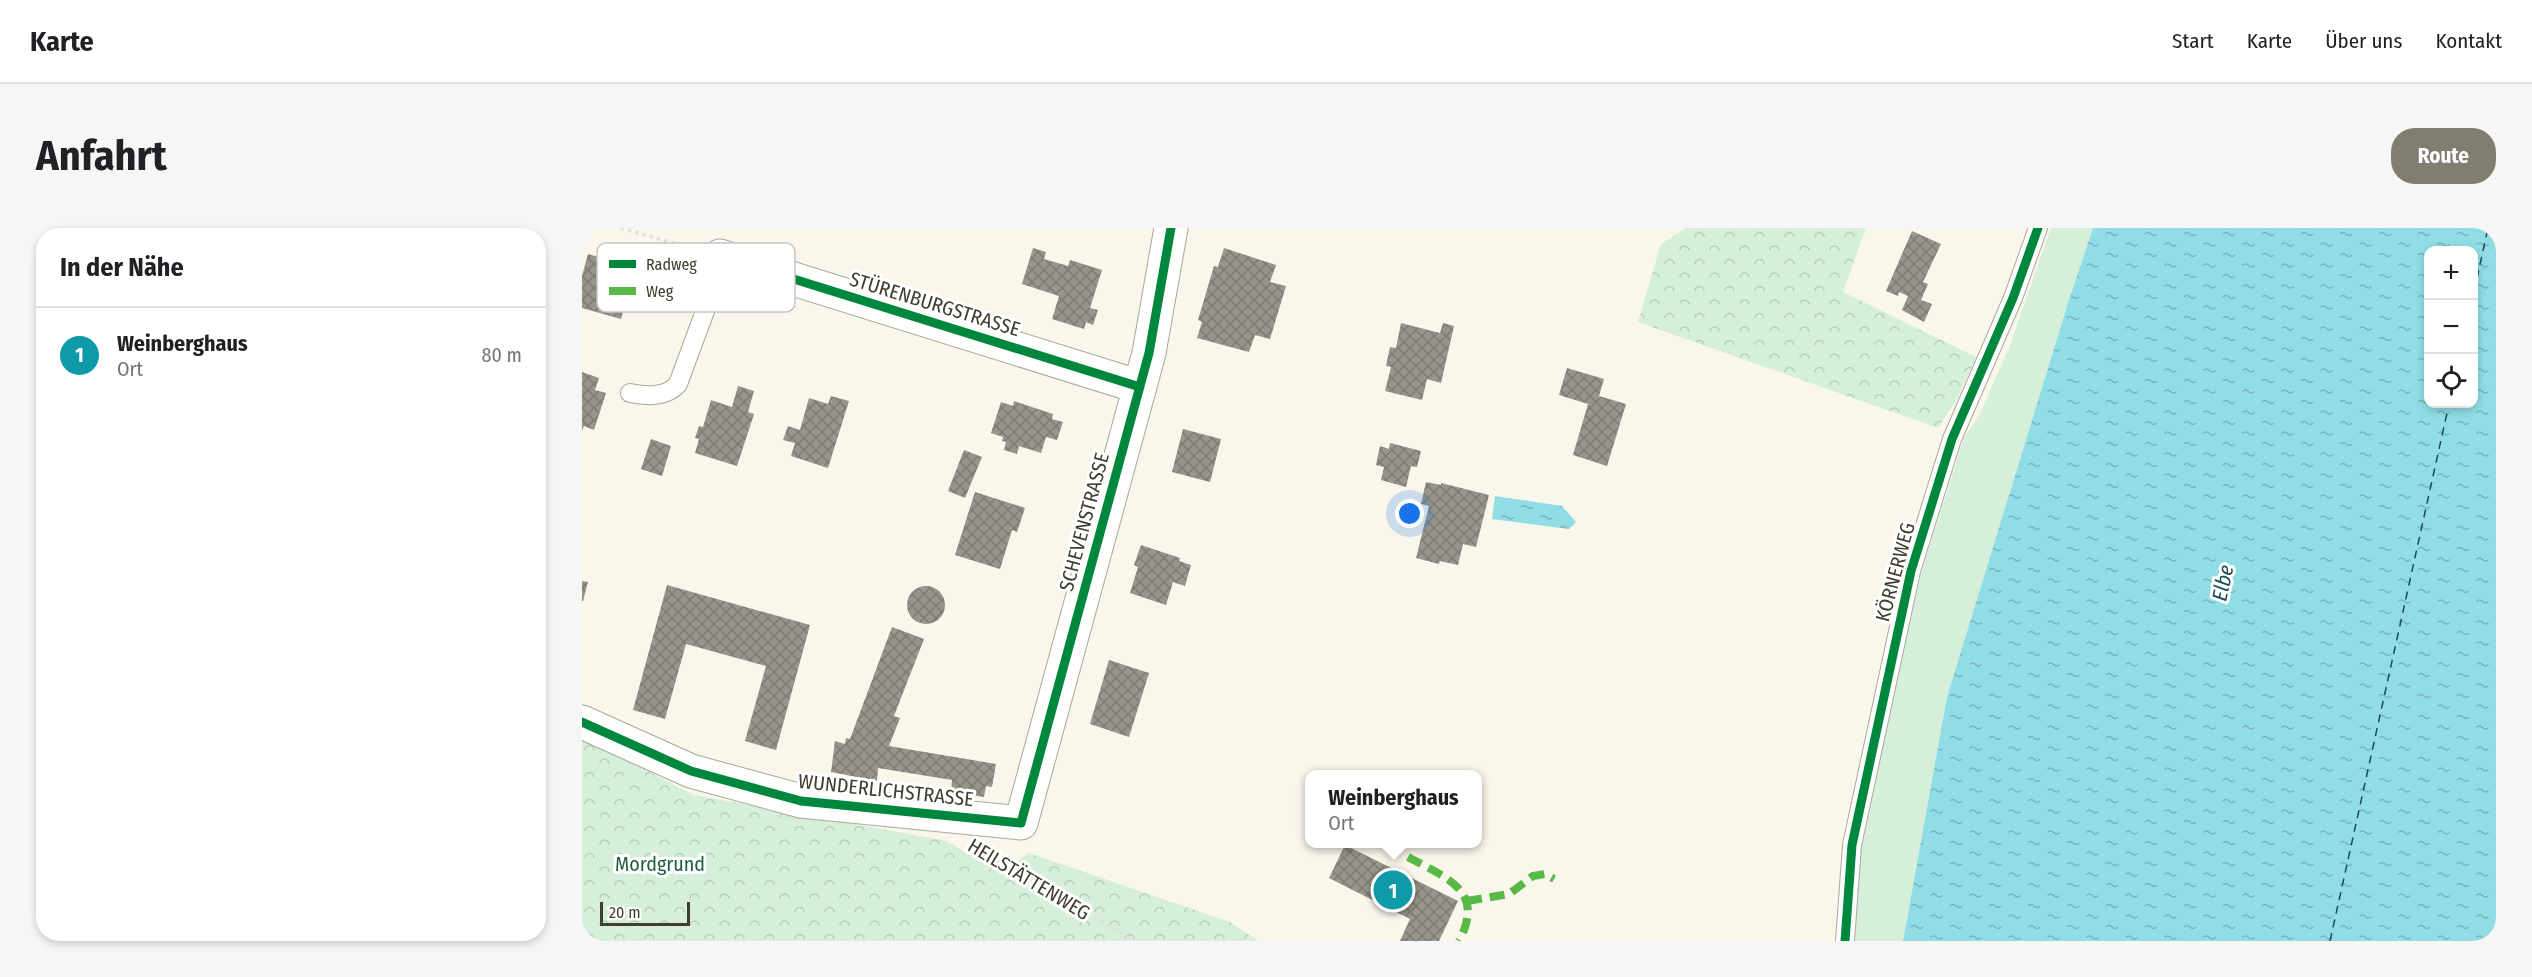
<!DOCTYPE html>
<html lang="de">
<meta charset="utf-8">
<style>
:root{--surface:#fff;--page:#f6f6f6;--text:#202124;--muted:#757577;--line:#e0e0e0;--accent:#817e71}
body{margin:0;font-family:"Fira Sans Condensed",sans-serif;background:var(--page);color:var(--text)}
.controls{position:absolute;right:18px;top:18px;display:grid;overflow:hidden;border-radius:12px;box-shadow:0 3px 9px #0003}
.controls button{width:54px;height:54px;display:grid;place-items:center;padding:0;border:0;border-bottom:2px solid var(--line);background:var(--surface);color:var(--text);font:30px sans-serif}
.scale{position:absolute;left:18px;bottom:15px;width:90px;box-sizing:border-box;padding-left:6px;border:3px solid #403d2f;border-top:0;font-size:16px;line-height:21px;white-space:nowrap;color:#403d2f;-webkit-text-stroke:4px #fff;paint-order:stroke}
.you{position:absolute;left:828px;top:286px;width:21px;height:21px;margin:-15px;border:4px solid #fff;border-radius:50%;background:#1a73e8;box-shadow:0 0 0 9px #1a73e833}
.badge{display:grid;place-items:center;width:39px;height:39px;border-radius:50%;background:var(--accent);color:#fff;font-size:20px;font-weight:700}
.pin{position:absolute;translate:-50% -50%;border:3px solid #fff;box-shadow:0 2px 6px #0006}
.popup{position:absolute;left:723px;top:542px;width:177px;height:78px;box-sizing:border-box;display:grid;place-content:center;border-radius:12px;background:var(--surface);filter:drop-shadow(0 2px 4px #0005);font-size:20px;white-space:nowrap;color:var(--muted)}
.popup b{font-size:22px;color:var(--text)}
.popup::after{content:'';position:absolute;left:50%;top:100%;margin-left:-12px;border:12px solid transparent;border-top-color:var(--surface)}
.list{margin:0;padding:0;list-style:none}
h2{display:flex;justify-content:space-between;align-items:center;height:78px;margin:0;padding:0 24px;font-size:26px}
h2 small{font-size:20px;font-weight:400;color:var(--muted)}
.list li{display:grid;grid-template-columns:39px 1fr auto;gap:18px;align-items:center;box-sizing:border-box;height:96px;padding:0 24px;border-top:2px solid var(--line)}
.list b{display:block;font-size:22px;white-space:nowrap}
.list p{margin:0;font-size:20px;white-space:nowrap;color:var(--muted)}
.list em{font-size:20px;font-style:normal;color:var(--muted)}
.icon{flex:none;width:33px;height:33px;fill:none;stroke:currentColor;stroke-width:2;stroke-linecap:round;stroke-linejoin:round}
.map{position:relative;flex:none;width:1914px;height:713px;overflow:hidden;border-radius:24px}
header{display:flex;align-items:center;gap:36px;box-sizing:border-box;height:84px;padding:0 30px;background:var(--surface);border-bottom:2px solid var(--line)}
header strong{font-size:28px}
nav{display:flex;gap:33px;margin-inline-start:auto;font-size:21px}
.intro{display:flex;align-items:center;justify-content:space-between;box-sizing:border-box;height:144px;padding:0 36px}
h1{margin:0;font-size:42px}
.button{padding:15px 27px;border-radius:24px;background:var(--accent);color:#fff;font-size:21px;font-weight:700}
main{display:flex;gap:36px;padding:0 36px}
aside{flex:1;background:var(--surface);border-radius:24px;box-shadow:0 3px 9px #0003}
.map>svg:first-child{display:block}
.forest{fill:url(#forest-crowns)}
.park{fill:#d5efda}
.water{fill:url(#water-ripples);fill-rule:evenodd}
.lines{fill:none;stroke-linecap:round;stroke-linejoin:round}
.ferry{stroke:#1a4b53;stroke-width:1.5;stroke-dasharray:8 6;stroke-linecap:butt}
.building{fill:url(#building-cross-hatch)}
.lane-casing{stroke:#aaa79c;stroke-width:20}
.street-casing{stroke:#aaa79c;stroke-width:35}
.path{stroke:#e0dfdc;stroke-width:4;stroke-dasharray:3 4.5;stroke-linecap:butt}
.lane{stroke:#fefefc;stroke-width:18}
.street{stroke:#fefefc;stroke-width:33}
.quiet{stroke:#58b947;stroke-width:8;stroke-dasharray:15 8;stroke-linecap:butt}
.cycleway-casing{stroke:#fff;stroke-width:13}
.cycleway{stroke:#00873e;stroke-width:9}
.labels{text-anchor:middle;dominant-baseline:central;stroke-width:6;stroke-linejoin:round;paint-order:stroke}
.street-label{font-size:20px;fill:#403d2f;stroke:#fff}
.park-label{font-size:20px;fill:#215f42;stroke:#fff}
.water-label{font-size:21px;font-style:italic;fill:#1a4b53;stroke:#fff}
.key{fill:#fff;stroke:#c6c5c1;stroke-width:1.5}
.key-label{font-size:16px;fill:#403d2f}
</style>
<header>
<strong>Karte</strong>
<nav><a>Start</a><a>Karte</a><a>Über uns</a><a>Kontakt</a></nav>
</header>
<div class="intro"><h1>Anfahrt</h1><a class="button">Route</a></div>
<main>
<aside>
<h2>In der Nähe<small></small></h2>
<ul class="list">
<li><span class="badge" style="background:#0f9aa8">1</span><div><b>Weinberghaus</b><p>Ort</p></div><em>80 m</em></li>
</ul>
</aside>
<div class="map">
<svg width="1914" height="713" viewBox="0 0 1914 713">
<defs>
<pattern id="forest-crowns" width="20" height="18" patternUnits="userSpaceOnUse" patternTransform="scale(1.5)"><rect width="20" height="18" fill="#d5efda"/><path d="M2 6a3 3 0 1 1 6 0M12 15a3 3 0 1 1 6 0" fill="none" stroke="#b8cebb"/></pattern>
<pattern id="water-ripples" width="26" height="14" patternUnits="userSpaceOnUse" patternTransform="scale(1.5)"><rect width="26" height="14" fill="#90dde5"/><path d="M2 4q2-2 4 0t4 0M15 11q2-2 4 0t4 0" fill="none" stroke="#77b4ba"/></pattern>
<pattern id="building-cross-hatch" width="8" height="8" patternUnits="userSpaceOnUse" patternTransform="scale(1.5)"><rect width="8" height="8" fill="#98968b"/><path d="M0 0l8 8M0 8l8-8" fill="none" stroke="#7d7c72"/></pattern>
</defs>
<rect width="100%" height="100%" fill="#f9f6eb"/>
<path class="forest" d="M1104,0h180l-23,64 133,65 -18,40 -20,31 -300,-106 23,-78z
M0,509l112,58 253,46 53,32 29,-20 201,69 28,19h-676z"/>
<path class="park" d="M1469,0h42l-25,75 -121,394 -44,244h-51l9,-95 26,-129 34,-143 43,-136 15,-22 30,-68z"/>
<path class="water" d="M1511,0h403v713h-593l44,-244 121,-394zM1846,22h46v154h-46z
M913,268l67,10 14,16 -7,7 -77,-10z"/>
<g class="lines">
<path class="ferry" d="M1892,64l14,-64
M1748,713l119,-537"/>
</g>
<path class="building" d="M1330,3l29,13 -18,38 5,2 -7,16 11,4 -8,18 -22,-12 6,-14 -9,-4 -1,4 -12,-5z
M451,20l13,4 -2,7 24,7 2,-6 32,10 -12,38 8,2 -5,15 -7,-3 -2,7 -32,-10 7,-23 -37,-12z
M642,20l52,17 -6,17 16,4 -16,53 -15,-4 -6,17 -52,-14 5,-16 -4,-2 16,-54 4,1z
M6,26l48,14 -15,51 -39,-11v-32z
M819,95l39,10 3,-10 11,3 -13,57 -14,-4 -5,21 -37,-9 6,-24 -5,-1 4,-19 6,1z
M985,140l37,11 -5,17 27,8 -19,62 -34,-11 15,-51 -29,-9z
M0,144l17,6 -4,12 11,3 -12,37 -10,-4 -2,5z
M156,158l16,5 -6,21 6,2 -17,52 -42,-13 4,-14 -4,-1 4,-12 4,1 8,-27 21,7z
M249,168l18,5 -21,67 -37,-12 4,-13 -12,-3 5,-14 12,4 9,-32 19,6z
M432,173l39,13 -1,5 11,3 -6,18 -11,-3 -5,16 -22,-7 -2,8 -13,-4 2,-8 -4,-1 1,-4 -12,-4 10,-31 12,4z
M601,201l38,10 -11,43 -38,-10z
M69,211l20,7 -9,30 -21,-7z
M808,215l31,8 -4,16 -6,-1 -5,21 -25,-7 3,-13 -8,-2 4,-19 9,3z
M382,222l18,7 -17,41 -17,-7z
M844,254l15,3v-2l48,12 -13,52 -13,-3 -5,21 -18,-4 -1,3 -23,-6 13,-52 -8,-2z
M393,264l50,16 -8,24 -5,-2 -12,39 -45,-14z
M559,317l39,13 -1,3 12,4 -6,21 -12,-4 -7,23 -36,-12 8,-26 -4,-2z
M0,353l6,1 -5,19h-1z
M85,357l143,40 -34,125 -31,-9 21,-75 -80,-22 -21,75 -32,-9z
M325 377a19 19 0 1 1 38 0a19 19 0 1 1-38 0Z
M310,399l32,12 -30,77 6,2 -11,28 107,18 -4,23 -6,-1 -2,11 -33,-5 1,-12 -74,-12 -1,13 -46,-9 4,-31 10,3 1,-6 4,1z
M527,432l40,13 -20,64 -39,-13z
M763,617l113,56 -19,40h-39l10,-22 -81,-41z"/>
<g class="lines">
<defs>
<path id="lane" d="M48,165c16,3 36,5 48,-9l47,-127
M1263,713l7,-96 59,-274 41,-132 61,-141 25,-70"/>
<path id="street" d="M138,28l420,131
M0,494l109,49 110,30 220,22 128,-470 22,-125"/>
</defs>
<use href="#lane" class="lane-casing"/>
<use href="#street" class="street-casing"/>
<path class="path" d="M39,0l69,20
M402,625l150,88"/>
<use href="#lane" class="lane"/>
<use href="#street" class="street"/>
<path class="quiet" d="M826,629c38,21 78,33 51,84
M885,673l42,-7 24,-18 12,-2 9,5"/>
<defs>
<path id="cycleway" d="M138,28l420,131
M0,494l109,49 110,30 220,22 128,-470 22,-125
M1263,713l7,-96 59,-274 41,-132 61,-141 25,-70"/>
</defs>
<use href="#cycleway" class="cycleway-casing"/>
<use href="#cycleway" class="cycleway"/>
</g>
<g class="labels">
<g class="street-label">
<text transform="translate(353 76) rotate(17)">STÜRENBURGSTRASSE</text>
<text transform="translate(502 294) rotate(-75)">SCHEVENSTRASSE</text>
<text transform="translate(1313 344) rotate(-75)">KÖRNERWEG</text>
<text transform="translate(304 562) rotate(6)">WUNDERLICHSTRASSE</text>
<text transform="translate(447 651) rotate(31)">HEILSTÄTTENWEG</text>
</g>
<g class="park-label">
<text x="78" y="636">Mordgrund</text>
</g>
<g class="water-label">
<text transform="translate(1641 355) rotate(-78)">Elbe</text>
</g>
</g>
<rect x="15" y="15" width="198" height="69" rx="9" class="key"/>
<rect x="27" y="32" width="27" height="8" fill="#00873e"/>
<rect x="27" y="59" width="27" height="8" fill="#58b947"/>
<g class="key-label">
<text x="64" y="42">Radweg</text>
<text x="64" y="69">Weg</text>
</g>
</svg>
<div class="controls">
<button>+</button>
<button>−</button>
<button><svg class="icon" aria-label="locate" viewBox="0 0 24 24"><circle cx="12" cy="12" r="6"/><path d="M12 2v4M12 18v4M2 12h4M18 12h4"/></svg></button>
</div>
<div class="scale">20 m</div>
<div class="you"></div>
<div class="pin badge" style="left:811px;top:662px;background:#0f9aa8">1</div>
<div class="popup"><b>Weinberghaus</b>Ort</div>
</div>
</main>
